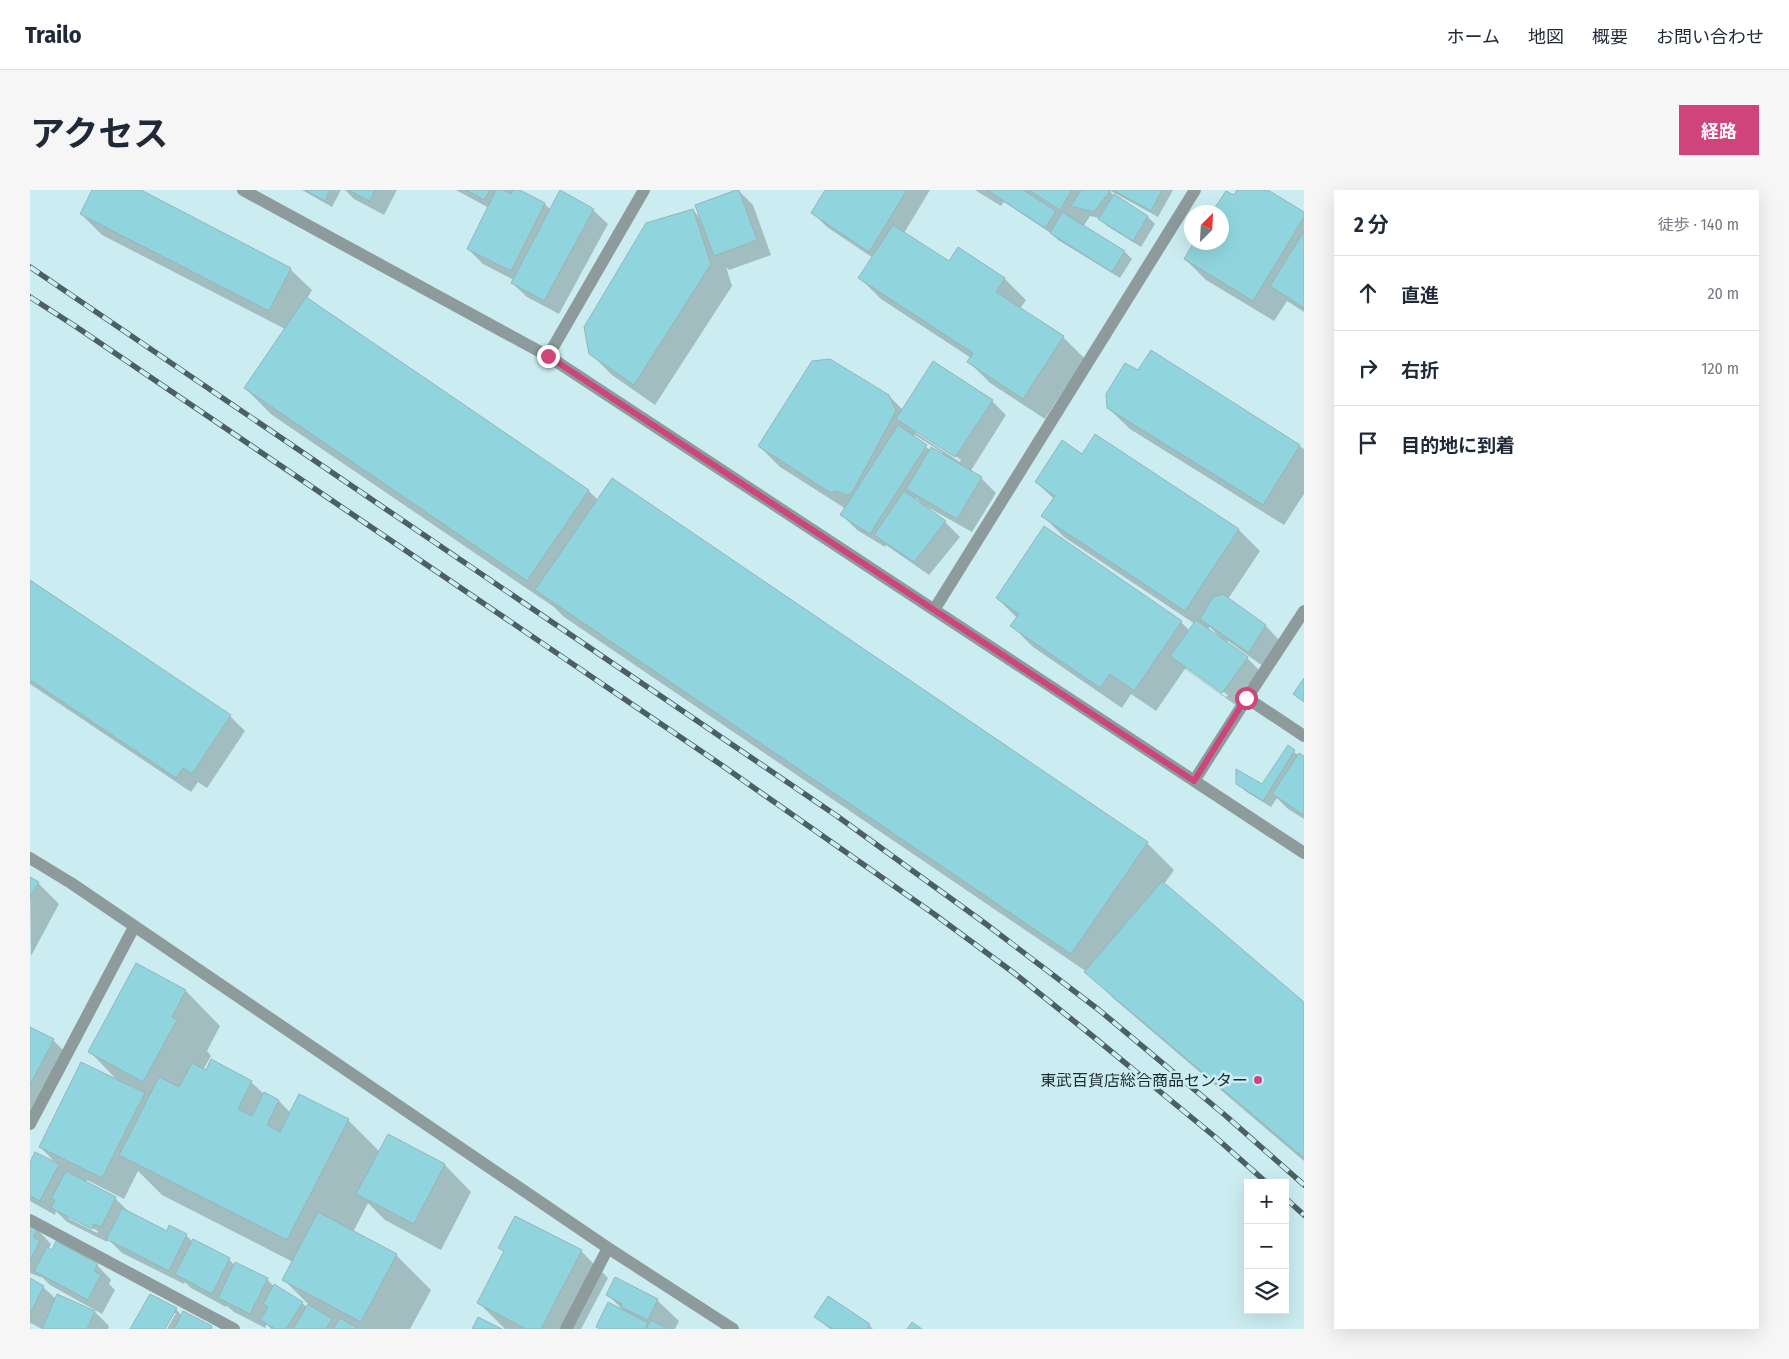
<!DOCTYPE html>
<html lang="ja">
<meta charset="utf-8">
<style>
:root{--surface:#fff;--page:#f6f6f7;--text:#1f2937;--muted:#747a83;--line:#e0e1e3;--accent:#cf447b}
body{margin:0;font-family:"Fira Sans Condensed","Noto Sans JP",sans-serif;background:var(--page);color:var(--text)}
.controls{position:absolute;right:15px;bottom:15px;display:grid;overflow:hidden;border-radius:0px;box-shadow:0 5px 20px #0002}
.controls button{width:45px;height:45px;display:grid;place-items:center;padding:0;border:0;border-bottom:1px solid var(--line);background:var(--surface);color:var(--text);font:25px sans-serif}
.compass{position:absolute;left:1154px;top:15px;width:45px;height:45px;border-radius:50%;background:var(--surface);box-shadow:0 5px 20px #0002;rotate:24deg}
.stop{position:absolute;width:15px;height:15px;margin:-11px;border:4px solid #cf447b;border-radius:50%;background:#fff}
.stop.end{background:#cf447b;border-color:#fff;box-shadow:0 1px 5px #0008}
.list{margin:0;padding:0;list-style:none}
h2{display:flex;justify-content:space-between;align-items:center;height:65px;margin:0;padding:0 20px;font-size:21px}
h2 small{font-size:16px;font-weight:400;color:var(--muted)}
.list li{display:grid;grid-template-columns:32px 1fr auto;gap:15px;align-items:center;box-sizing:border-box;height:75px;padding:0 20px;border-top:1px solid var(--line)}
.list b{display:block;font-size:19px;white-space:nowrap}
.list em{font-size:16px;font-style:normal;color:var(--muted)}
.icon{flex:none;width:28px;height:28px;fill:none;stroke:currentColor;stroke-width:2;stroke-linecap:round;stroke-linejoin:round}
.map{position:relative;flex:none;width:1274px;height:1139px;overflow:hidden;border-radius:0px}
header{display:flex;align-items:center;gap:30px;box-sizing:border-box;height:70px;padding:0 25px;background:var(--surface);border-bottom:1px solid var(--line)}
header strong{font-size:24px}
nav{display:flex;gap:28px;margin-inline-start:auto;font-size:18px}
.intro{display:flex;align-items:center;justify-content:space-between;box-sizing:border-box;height:120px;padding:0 30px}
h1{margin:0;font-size:35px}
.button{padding:12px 22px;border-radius:0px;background:var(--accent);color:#fff;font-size:18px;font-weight:700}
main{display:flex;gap:30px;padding:0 30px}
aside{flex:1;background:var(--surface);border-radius:0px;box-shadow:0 5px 20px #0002}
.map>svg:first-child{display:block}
.shadow{fill:#0003;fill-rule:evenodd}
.building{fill:#90d5dd;stroke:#95b5b9}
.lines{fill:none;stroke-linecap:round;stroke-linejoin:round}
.minor{stroke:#8d9b9c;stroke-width:12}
.rail-casing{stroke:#4c5f62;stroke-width:5.5}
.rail{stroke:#cbedf1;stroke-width:4;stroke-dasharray:11;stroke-linecap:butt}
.route{stroke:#cf447b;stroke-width:6}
.poi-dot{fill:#cf447b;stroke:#cbedf1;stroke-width:2}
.labels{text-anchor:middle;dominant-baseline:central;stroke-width:5;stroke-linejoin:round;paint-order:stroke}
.poi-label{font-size:16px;fill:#1e2b2d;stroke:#cbedf1;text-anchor:end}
</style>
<header>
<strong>Trailo</strong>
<nav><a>ホーム</a><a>地図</a><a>概要</a><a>お問い合わせ</a></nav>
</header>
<div class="intro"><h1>アクセス</h1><a class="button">経路</a></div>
<main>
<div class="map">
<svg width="1274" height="1139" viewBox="0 0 1274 1139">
<rect width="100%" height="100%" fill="#cbedf1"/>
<path class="shadow" d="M64,0h45l151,79 22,21 -5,9 281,191 10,10 549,343 27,27 -10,14 140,120v157l-191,-163 -26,-26 -523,-355 -10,-10 -282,-192 -27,-27 40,-59 -183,-94 -21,-21z
M272,0h39l-9,17z
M315,0h52l-13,25 -30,-16z
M426,0h61l28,14 6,6h42l15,14 -49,90 -32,-17 -15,-14 2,-3 -31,-16 -15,-15 21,-41z
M708,0l15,15 18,50 -42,15 -3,-3 6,19 -77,119 -43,-30 -22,-22 103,-143 8,9z
M796,0h104l-26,43 46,30 9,-14 46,30 21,21 -6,9 43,28 21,21 -39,61 -55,-36 -22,-22 3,-3 -90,-59 -21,-21 13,-20 -46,-31 -15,-15z
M945,0h134l5,6 34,21 7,7 -14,23 -34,-21 -7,-8 -10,-2 -7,11 42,25 7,7 -12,19 -62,-38 -6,-6 -48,-32 -3,4z
M1079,0h64l-15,27z
M1208,0h28l38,24v98l-17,-11 -13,20 -68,-41 -21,-21 37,-17v-30h-8l12,-20 8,5z
M1121,161l153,98v45l-20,31 -154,-96 -22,-21 30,-37z
M859,206l14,14 89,-9 14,14 -36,57 11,6 15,15 -24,39 -50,-28 -6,-6 -1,3 30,21 15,15 -31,38 -43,-30 -1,2 -28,-17 -15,-15 4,-6 -66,-42 -21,-21zM886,240l45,30 -1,2 -44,-29zM885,245l28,18 -1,2 -12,-5 -16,-13z
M1065,245l144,95 21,21 -32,48 38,27 14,15 -16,26 -36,-26 -2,2 21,15 15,15 -25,33 -52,-37 -29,42 -25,-17 -9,14 -89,-61 -21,-21 5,-8 -20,-20 184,24 9,9 5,-7 -131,-87 -21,-21 11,-17 -18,-17 46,-27zM1180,437l10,10 -13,-7zM1156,476l42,29 -2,2 -40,-28z
M0,392l200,134 15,15 -38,57 -9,-6 -7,10 -161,-108z
M1258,557l10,8 6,3v61l-16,-10 -11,-11 -6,9 -26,-16 -7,-8 24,3z
M0,688l8,5 21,21 -28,52z
M106,775l50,26 34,35 -13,25 4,5 -8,14 48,12 13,12 15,7 12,12 57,7 32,32 8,-16 57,29 26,27 -30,58 -56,-30 -17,-17 -15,29 43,23 35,35 -21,39h-139l-4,-5 -2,4 -31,-16 -7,-6 -1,1 -35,-19 -6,-6 -1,2 -62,-31 -14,-14 -1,3 -40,-20 -11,-11 -1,4 -25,-14v-36h28l-18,-18 79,-65 -29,-30zM108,981l24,24 131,67 -9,18 25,25 -2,2 -5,-4 -28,-16 -7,-8 -32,-13 -6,-7 -36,-17 -7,-7 -19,-2 -37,-20 -15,-15 -29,-16 1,-2 37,19zM38,1025l30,16 -1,2 -29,-15z
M0,838l23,12 15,15 -38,72z
M0,1036l7,3 14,15 -3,6 49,15 14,15 -2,4 6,6 -13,24 -52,-29 -7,-7 -13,-5z
M470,1057l81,4 27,27 -27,51h-76l-26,-26 26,-51z
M0,1090l13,7 13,12 37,11 16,16 -1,3h-66l-11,-6 -1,2z
M578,1105l49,5 22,21 -4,8h-75l-3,-3 27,-15z
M146,1119l6,7 2,-3 29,16h-46l9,-16h-3l-9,16h-32z
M785,1127l54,8 4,4h-43z"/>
<path class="building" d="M62,0h49l150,78 -22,43 -189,-97z
M275,0h25l-5,11z
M318,0h27l-5,11z
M436,0h24l-6,10z
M466,0h7l8,4 2,-4h7l25,13 -34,68 -44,-22z
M530,0l34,19 -50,92 -33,-18z
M706,0h3l18,50 -43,16 -19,-51z
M795,0h82l-38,62 -58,-39z
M957,0h36l33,21 -11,17z
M999,0h43l-12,20z
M1051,0h28l1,1 -16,21 -23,-6z
M1083,0h49l-11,21z
M1207,0h31l36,22v5l-51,84 -69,-42 10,-17h28v-30h-10l14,-21 8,4z
M1084,4l34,22 -15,25 -35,-22z
M663,19l18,55 -77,121 -45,-31 -5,-27 62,-104z
M1032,22l63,39 -13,21 -62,-39z
M863,35l56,36 9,-14 47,31 -9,14 68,44 -41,63 -56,-37 6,-9 -115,-75z
M1273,43l1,1v74l-34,-22z
M276,107l283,193 -62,91 -283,-193z
M1121,160l149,95 -37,60 -156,-97 -1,-14 19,-31 13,7z
M800,169l59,36 7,16 -44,82 -6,2 -9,-4 -6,2 -73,-47 54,-85z
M903,171l60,39 -38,57 -59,-38z
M868,235l29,20 -57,89 -30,-19z
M1065,244l144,95 -54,82 -144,-95 14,-20 -20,-14 27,-42 20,14z
M901,257l51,30 -25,42 -51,-30z
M582,288l536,364 -77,112 -536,-364z
M874,301l42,30 -32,41 -40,-27z
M1014,336l138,95 -48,70 -24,-17 -10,14 -90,-62 9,-12 -23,-16z
M0,390l201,135 -39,59 -9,-6 -7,10 -146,-98z
M1193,404l43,31 -17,28 -49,-34 13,-22z
M1166,430l52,37 -26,36 -52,-37z
M1274,488v24l-11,-8z
M1258,555l7,5 -32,51 -27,-17v-15l26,15z
M1269,563l5,3v59l-32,-21z
M0,687l9,5 -9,16z
M1132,691l142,121v156l-220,-186z
M106,773l50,27 -14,27 5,3 -34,62 -55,-30z
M0,837l24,12 -24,46z
M181,869l41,22 -14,28 14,7 12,-24 15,8 -12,25 13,7 19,-38 50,25 -62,121 -168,-85 40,-78 20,10 13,-24 14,7z
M51,872l64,31 -43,85 -63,-31z
M358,944l57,30 -31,60 -58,-30z
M5,962l24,12 -19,37 -10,-5v-34z
M36,981l50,26 -15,30 -7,-3 -2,5 -41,-21 4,-8 -4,-1z
M92,1018l45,23 2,-6 18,9 -18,37 -63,-32z
M288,1022l79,42 -36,68 -79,-42z
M485,1026l67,34 -41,79h-15l-49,-26 27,-52 -6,-3z
M0,1034l8,4 -5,9 7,4 -10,20z
M163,1049l37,19 -18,36 -37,-20z
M26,1051l42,23 -4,7 7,4 -13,25 -54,-29 13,-24 5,3z
M205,1072l33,16 -18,36 -32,-16z
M585,1087l43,22 -10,21 -27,-13 1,-3 -16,-9z
M0,1088l14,8 -14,28z
M244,1094l29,18 -17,27h-11l-15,-9 8,-13 -5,-3z
M27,1104l38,17 -8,18h-45z
M120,1104l27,14 -12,21h-35z
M798,1106l42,28 -4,5h-33l-19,-12z
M578,1112l40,21 -3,6h-45l-4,-2z
M278,1114l24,15 -6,10h-33z
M153,1121l29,15 -1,3h-37z
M448,1127l24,12h-30z
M310,1128l19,11h-26z
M621,1130l17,9h-22z
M882,1132l10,7h-15z"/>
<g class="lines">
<path class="minor" d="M213,0l305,166 756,497
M518,166l96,-166
M904,420l261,-420
M1217,508l57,38
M1164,591l53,-83 57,-87
M0,668l41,25 537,365 125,81
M0,934l104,-197
M0,1030l204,109
M536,1139l42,-81"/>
<defs>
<path id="rail" d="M0,77l807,549 149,108 113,86 127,106 78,69
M0,107l45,29 645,438 214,150 80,59 76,61 124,102 53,47
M1255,1008l19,17"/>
</defs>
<use href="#rail" class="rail-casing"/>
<use href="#rail" class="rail"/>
</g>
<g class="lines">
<path class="route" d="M518,166l646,425 52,-83"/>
</g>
<circle class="poi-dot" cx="1228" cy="890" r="5"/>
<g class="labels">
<g class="poi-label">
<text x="1218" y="890">東武百貨店総合商品センター</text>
</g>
</g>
</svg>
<div class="controls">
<button>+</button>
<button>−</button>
<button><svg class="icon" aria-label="layers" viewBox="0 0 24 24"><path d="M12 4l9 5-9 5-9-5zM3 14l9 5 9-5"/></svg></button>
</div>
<svg class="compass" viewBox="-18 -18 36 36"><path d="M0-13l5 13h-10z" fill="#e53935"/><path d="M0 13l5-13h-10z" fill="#747a83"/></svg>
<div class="stop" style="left:1216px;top:508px"></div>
<div class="stop end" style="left:518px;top:166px"></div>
</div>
<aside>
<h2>2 分<small>徒歩 · 140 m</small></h2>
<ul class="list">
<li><svg class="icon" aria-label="ahead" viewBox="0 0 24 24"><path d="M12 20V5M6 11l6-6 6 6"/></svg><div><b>直進</b></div><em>20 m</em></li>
<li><svg class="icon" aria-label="right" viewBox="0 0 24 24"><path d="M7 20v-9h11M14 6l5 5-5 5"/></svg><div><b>右折</b></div><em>120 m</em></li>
<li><svg class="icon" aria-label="arrive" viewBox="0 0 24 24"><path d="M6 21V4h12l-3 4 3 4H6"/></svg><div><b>目的地に到着</b></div></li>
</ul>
</aside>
</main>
